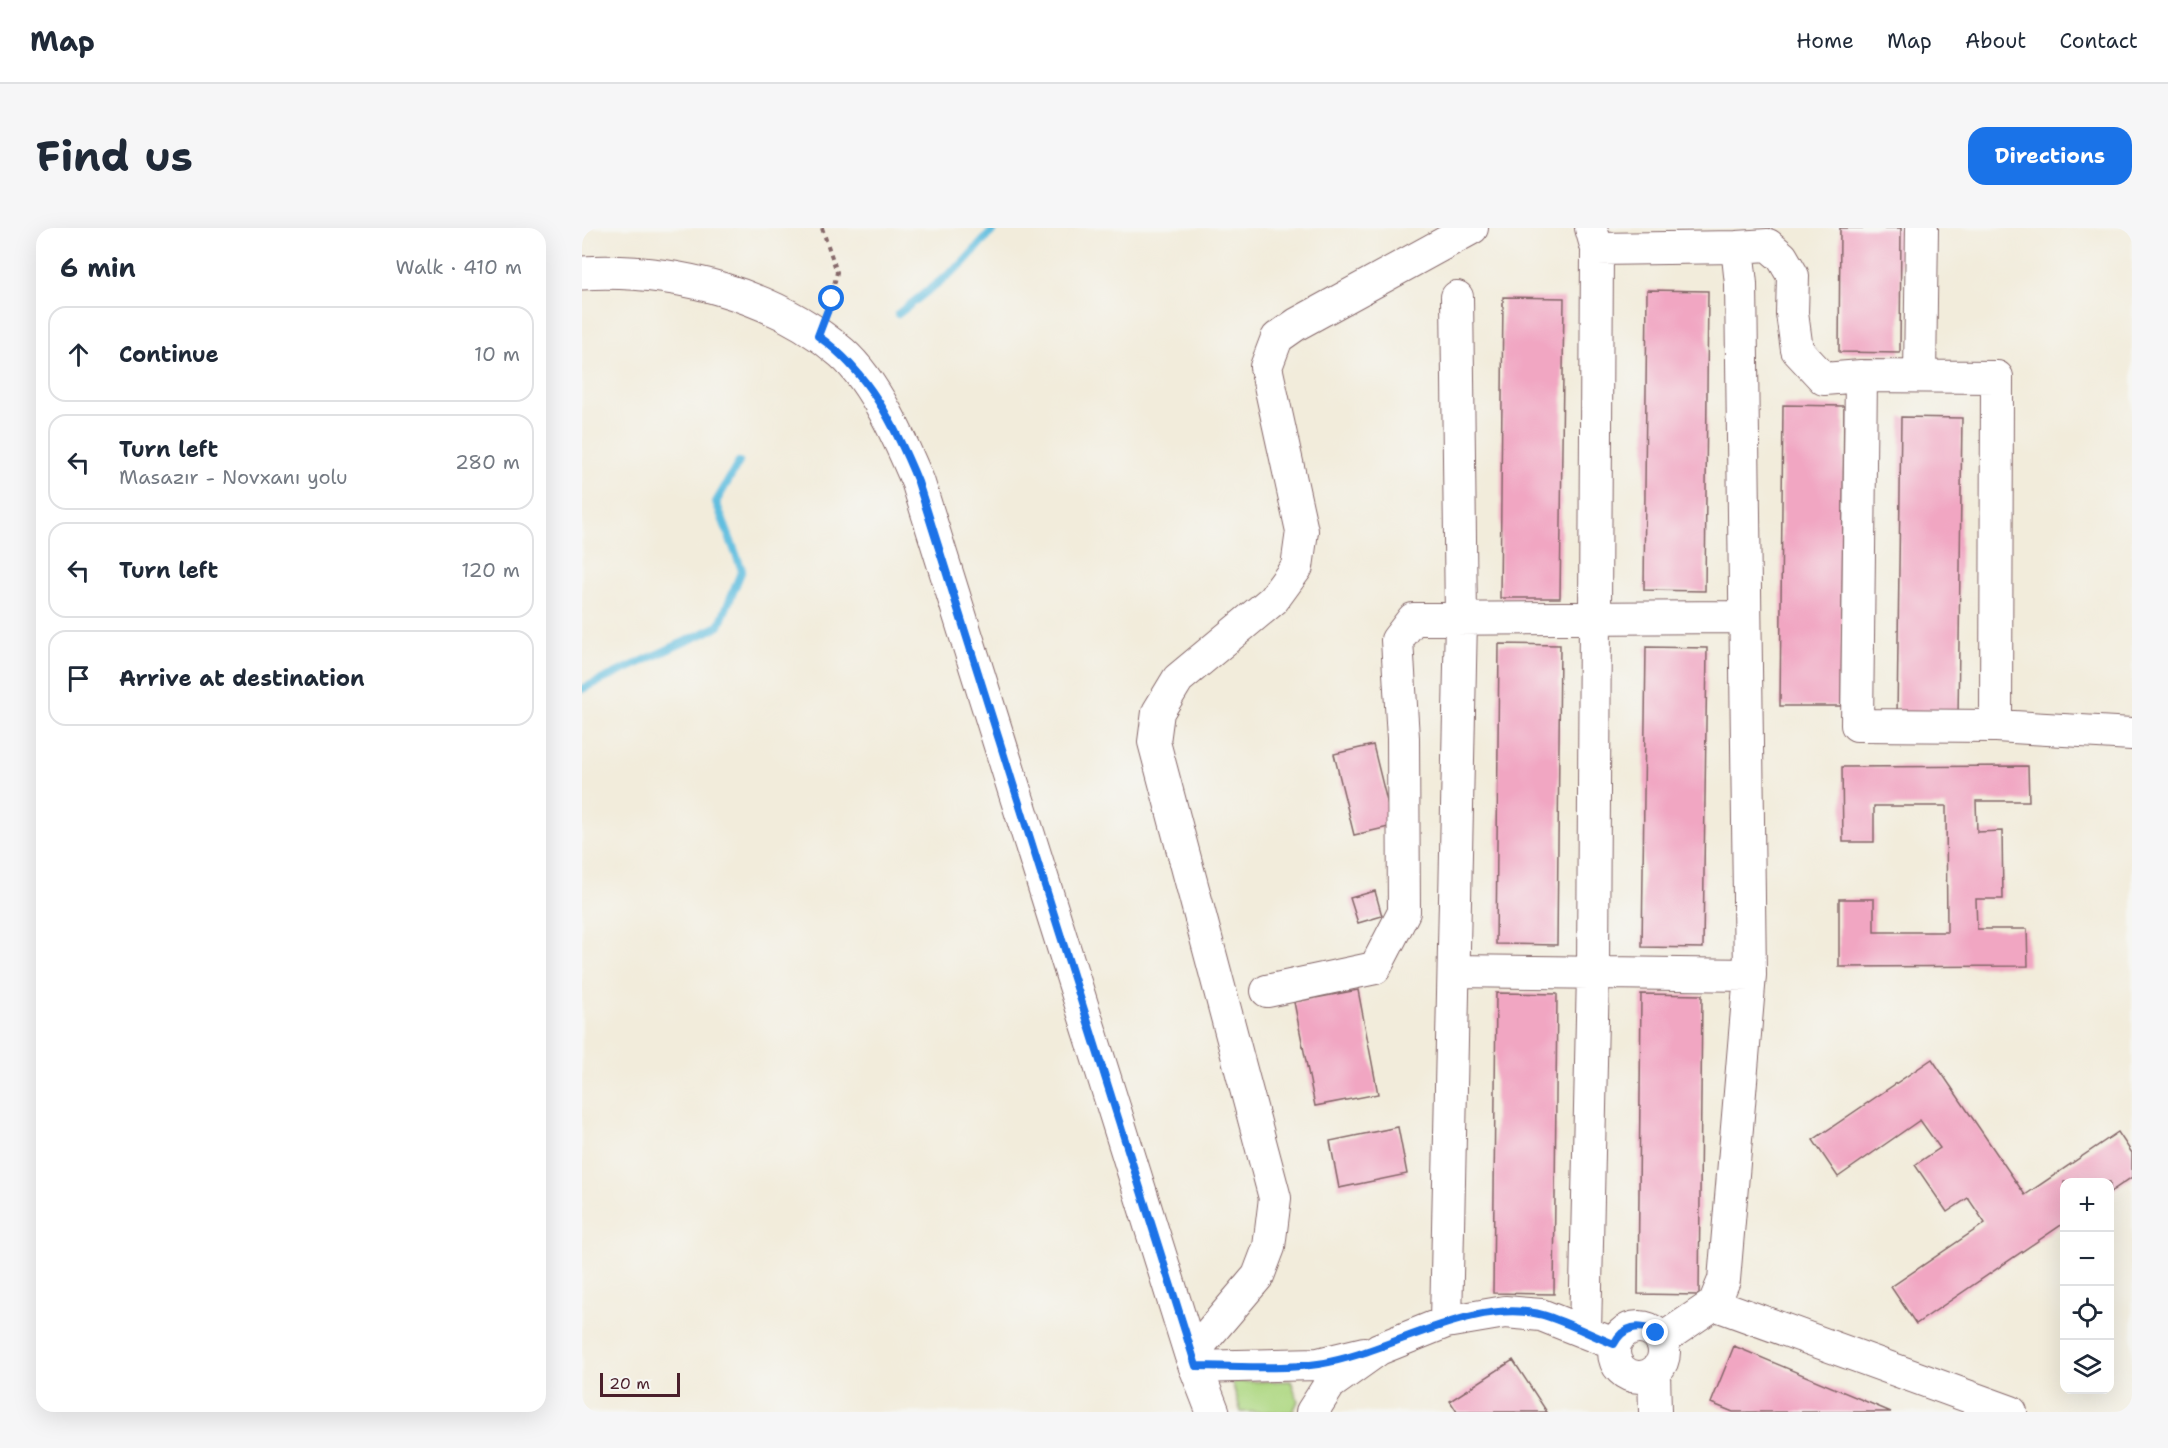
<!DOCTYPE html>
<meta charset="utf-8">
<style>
:root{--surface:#fff;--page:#f6f6f7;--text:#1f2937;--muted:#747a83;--line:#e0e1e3;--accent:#1a73e8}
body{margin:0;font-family:"Shantell Sans",sans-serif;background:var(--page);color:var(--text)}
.controls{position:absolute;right:18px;bottom:18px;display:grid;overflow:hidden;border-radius:12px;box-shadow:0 6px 24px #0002}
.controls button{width:54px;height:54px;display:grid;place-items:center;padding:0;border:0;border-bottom:2px solid var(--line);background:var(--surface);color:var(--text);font:30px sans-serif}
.scale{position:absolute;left:18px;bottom:15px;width:80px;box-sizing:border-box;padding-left:6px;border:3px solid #4a1f2b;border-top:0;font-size:16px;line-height:21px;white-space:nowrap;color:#4a1f2b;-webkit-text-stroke:4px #f6f6f2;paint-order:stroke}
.stop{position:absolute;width:18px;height:18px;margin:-14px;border:4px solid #1a73e8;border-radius:50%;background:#fff}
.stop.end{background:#1a73e8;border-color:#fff;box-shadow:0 2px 6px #0008}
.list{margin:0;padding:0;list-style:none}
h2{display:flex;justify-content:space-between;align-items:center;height:78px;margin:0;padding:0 24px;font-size:26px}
h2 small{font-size:20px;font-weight:400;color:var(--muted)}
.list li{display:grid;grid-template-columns:39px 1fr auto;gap:18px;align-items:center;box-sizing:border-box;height:96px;margin:0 12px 12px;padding:0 12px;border:2px solid var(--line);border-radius:18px}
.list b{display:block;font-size:22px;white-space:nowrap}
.list p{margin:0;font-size:20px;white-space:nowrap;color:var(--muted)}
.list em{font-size:20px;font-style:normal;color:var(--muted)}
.icon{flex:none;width:33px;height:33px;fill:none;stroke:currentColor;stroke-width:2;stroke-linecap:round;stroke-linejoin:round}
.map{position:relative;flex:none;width:1550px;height:1184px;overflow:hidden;border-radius:18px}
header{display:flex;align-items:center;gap:36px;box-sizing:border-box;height:84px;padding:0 30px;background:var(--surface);border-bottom:2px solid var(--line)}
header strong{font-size:28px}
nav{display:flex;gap:33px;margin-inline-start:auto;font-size:21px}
.intro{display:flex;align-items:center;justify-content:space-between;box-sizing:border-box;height:144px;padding:0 36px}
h1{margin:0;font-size:42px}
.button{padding:15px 27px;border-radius:18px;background:var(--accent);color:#fff;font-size:21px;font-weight:700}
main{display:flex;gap:36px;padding:0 36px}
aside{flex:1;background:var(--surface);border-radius:18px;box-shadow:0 6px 24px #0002}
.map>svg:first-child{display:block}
.green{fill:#afd883;stroke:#7c7c57;stroke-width:1.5}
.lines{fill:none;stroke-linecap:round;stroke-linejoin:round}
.stream{stroke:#61bedf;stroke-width:8}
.building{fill:#f1a6c2}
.minor-casing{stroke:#856769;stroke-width:34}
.tertiary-casing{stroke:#856769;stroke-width:35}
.path{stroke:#856769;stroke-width:4;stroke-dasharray:4.5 4.5;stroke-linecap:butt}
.minor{stroke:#fff;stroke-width:32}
.tertiary{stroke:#fff;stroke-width:33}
.route{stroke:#1a73e8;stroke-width:8}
</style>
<header>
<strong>Map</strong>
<nav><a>Home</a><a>Map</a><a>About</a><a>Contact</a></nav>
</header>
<div class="intro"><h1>Find us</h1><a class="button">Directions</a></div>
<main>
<aside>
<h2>6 min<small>Walk · 410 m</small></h2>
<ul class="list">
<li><svg class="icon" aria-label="ahead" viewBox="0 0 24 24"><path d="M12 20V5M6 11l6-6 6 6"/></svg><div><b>Continue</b></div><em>10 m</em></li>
<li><svg class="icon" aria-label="left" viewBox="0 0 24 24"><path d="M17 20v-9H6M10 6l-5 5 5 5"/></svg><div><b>Turn left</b><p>Masazır - Novxanı yolu</p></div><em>280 m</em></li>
<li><svg class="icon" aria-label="left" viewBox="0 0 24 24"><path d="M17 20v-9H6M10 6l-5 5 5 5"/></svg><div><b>Turn left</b></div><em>120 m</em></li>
<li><svg class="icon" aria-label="arrive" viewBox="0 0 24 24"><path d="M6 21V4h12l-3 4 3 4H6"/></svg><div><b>Arrive at destination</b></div></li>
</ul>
</aside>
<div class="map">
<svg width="1550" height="1184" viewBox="0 0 1550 1184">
<rect width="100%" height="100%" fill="#f6f6f2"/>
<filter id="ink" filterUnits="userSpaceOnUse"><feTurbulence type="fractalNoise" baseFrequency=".0167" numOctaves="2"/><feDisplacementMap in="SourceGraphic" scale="12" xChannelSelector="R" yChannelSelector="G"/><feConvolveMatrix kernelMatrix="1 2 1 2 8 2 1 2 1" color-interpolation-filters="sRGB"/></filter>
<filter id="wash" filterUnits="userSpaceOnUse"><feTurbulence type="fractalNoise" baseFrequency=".008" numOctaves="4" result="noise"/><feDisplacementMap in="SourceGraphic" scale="24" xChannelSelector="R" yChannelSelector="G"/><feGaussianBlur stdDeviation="1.35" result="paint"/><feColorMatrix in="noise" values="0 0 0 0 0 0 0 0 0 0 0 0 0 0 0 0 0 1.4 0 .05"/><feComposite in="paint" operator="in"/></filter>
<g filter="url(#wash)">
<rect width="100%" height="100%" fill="#f2ecdb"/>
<path class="green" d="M709,1153l7,20 -5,11h-52l-9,-30z"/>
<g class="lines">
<path class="stream" d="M316,86l64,-50 33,-36
M0,461l137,-63 23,-56 -26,-68 23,-40"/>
</g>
<g id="blocks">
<path class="building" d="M1258,0h61l-1,125 -61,-1z
M1065,62l61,1 -3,300 -61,-1z
M921,69l61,1 -4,300h-60z
M1201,177l61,1 -3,300h-61z
M1319,189l61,1 -4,300 -61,-1z
M917,416l61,1 -3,300 -61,-1z
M1064,419l61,1 -4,300 -61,-1z
M791,517l20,81 -39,9 -20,-81z
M1446,538l1,35h-53l1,31 25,-1 1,68h-27l1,30h50l1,37 -189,1v-68h35v33h73l-1,-126h-72v36h-31l-1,-75z
M793,663l7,25 -24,7 -8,-25z
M776,762l20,104 -63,12 -21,-104z
M914,765l61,1 -3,300 -61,-1z
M1059,766l61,1 -3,300 -61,-1z
M1350,831l93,136 93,-63 14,21v24l-22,15v-10h-46v41l-148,101 -25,-37 94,-64 -17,-25 -21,14 -32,-47 25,-17 -20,-28 -82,57 -25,-37z
M816,899l9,47 -68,14 -9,-47z
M1152,1118l157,66h-158l-22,-9z
M931,1132l34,52h-90l-7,-11z"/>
</g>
</g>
<g filter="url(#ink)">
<use href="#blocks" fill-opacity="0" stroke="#856769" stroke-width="1.5"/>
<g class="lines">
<defs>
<path id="minor" d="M1009,0l6,21 140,-2 4,37 9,691 -26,305 -10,24 -53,36
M1155,19l31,-2 14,12 11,19 -1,37 5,37 27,29 37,-3 -4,349 139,1 136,8
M1279,148l136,1 -1,349
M1338,148l2,-148
M872,743l296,4
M685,763l108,-23 29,-56 -1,-174 -6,-98 16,-21 332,-2
M1132,1076l297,108
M864,1094l15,-703 -4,-322
M1032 1124a25 25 0 1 1 50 0a25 25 0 1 1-50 0Z
M1003,1104l8,-359 4,-724
M609,1127l67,-79 11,-29 6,-49 -121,-456 4,-30 20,-33 95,-79 24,-33 5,-36 -36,-164 11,-29 20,-14 175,-96
M613,1139l123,-3 46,-11
M1072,1144l1,40
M730,1184l18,-28 49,-35 67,-27 59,-10 36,3 73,29"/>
<path id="tertiary" d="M0,45c90,-5 191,20 260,80 33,29 59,89 76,129l273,873 22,57"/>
</defs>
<use href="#minor" class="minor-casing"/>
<use href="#tertiary" class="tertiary-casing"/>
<path class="path" d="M240,0l15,44 -8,36"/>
<use href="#minor" class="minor"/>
<use href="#tertiary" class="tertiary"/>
</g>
</g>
<g class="lines" filter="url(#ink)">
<path class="route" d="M250,71l-14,37c51,36 77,90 100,146l278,884c39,0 83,4 122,-2 70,-10 154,-68 225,-49 24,7 48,20 71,29 9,-18 26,-21 42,-11"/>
</g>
</svg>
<div class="controls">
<button>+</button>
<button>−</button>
<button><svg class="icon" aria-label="locate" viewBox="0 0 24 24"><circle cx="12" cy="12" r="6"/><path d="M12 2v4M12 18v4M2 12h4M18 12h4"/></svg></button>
<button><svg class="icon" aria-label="layers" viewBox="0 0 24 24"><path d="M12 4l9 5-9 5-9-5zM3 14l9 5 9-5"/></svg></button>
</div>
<div class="scale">20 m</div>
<div class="stop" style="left:250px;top:71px"></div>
<div class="stop end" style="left:1074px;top:1105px"></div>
</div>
</main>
